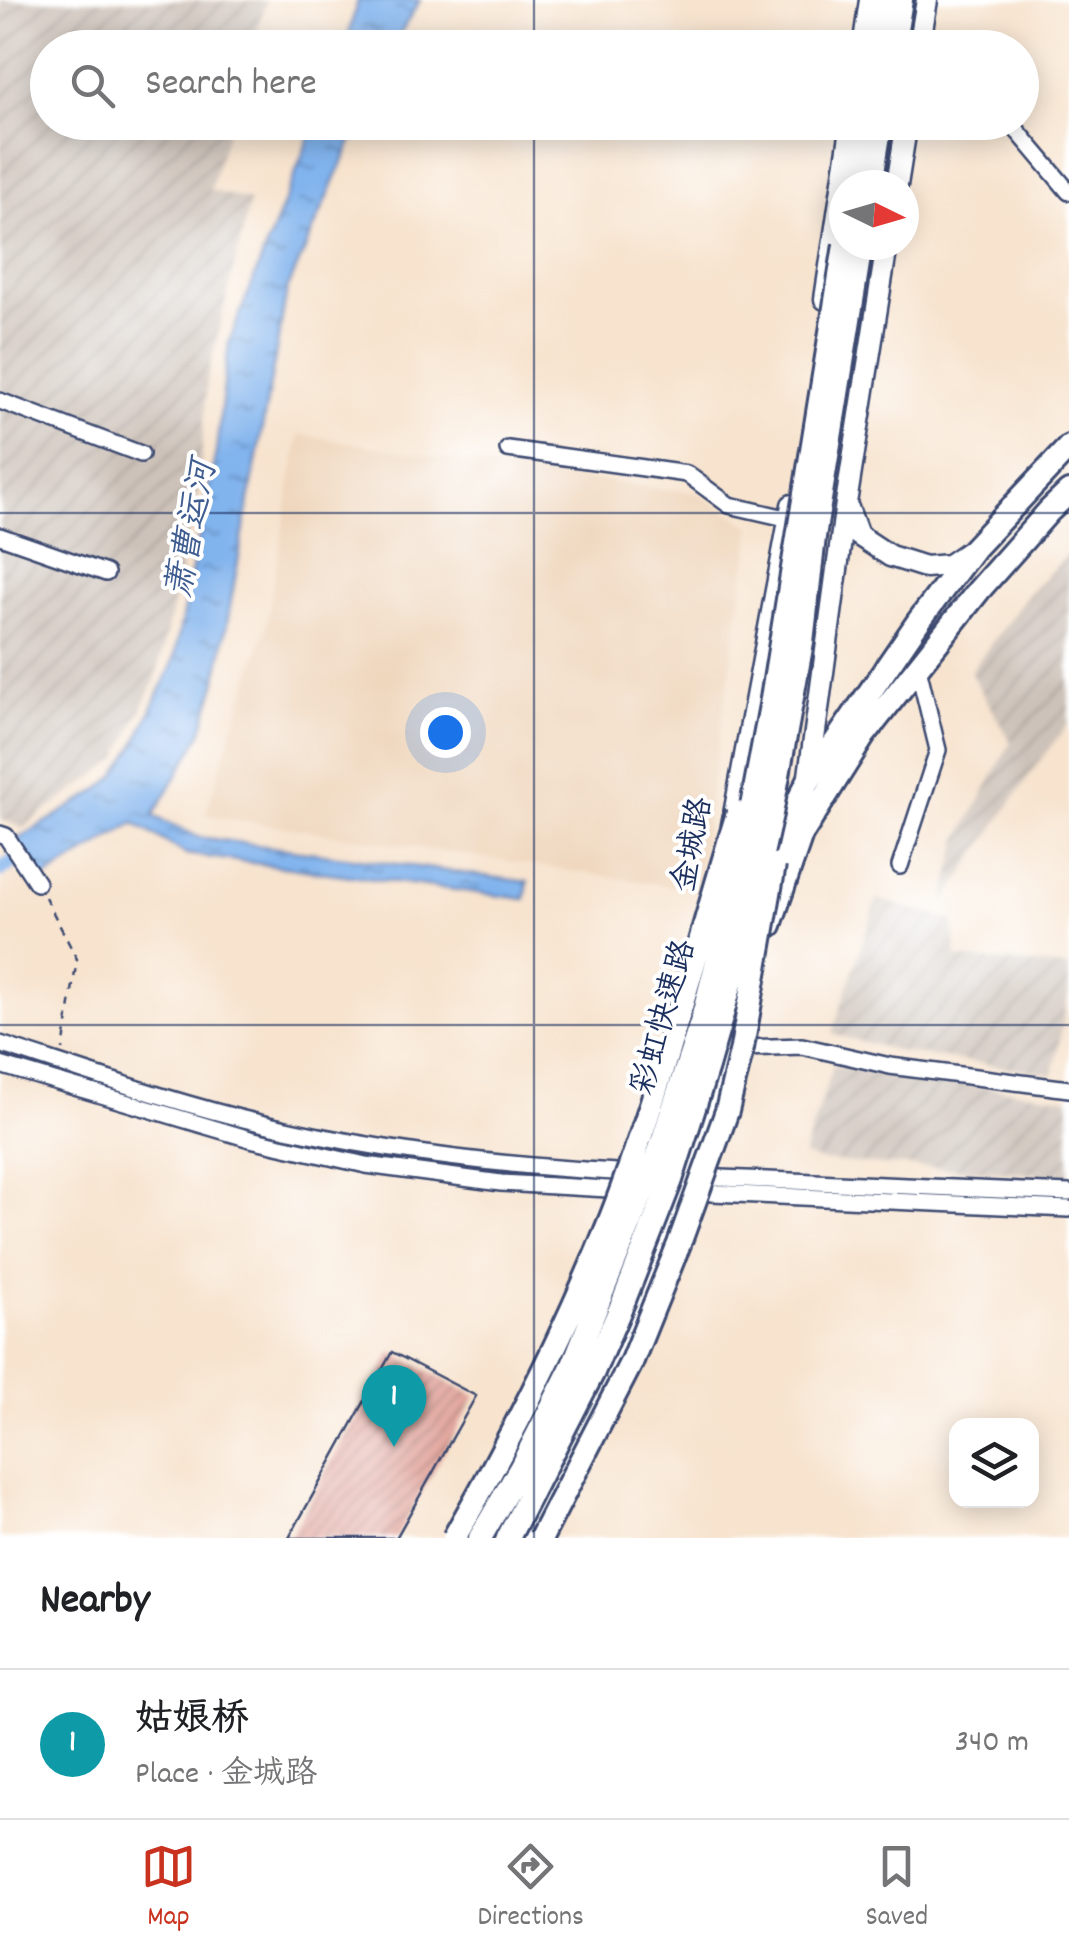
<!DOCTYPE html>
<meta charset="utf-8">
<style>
:root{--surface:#fff;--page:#f2f2f2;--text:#202124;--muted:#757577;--line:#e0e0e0;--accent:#c8321e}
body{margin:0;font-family:Dekko,"LXGW WenKai TC",sans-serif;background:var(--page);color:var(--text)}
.controls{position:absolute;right:30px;bottom:30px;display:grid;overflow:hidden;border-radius:20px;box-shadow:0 5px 25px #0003}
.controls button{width:90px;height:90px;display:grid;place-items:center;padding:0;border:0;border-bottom:2px solid var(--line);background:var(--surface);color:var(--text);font:50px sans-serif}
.compass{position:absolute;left:829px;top:170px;width:90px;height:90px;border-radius:50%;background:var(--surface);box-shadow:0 5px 25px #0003;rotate:95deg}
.you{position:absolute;left:445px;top:732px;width:35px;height:35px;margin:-25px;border:8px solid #fff;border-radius:50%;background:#1a73e8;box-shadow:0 0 0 15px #1a73e833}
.badge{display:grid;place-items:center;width:65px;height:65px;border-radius:50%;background:var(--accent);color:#fff;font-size:32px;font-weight:700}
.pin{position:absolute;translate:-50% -82px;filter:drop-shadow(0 2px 5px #0008)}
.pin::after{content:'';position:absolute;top:52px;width:35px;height:30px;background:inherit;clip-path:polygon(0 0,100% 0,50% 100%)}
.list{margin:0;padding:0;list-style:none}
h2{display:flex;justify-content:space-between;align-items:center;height:130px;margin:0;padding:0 40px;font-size:42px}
h2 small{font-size:32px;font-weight:400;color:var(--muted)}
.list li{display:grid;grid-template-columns:65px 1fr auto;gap:30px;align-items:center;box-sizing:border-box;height:150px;padding:0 40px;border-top:2px solid var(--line)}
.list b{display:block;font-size:38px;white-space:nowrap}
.list p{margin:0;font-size:32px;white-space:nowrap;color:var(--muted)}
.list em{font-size:32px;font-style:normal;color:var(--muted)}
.icon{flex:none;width:55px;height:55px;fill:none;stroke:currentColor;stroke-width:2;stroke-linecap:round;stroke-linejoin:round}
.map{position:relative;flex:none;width:1069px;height:1538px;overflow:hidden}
.search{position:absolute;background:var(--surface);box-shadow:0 5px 25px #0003;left:30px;right:30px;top:30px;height:110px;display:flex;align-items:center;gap:25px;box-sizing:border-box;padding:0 35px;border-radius:55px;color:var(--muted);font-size:38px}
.sheet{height:280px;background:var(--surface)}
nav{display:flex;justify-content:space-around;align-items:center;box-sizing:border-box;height:140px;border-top:2px solid var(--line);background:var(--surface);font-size:28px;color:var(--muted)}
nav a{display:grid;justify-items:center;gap:5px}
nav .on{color:var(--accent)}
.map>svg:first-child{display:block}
.built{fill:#efd6bc}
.industrial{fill:url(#industrial-furrows)}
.water{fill:url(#water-ripples);stroke:#4e71a6;stroke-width:2.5}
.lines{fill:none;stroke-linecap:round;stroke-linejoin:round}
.canal{stroke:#81b3ed;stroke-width:15}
.building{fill:url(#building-hatch)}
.minor-casing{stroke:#3c4a6f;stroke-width:20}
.major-casing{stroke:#3c4a6f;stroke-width:25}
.highway-casing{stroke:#3c4a6f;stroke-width:28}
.path{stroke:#3c4a6f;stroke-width:2.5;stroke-dasharray:8 8;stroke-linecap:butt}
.minor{stroke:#fff;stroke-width:15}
.major{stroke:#fff;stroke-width:20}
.highway{stroke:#fff;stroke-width:22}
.highway-bridge-casing{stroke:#3c4a6f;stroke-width:28;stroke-linecap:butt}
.highway-bridge{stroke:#fff;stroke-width:22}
.grid{fill:none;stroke:#1b2f5e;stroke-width:2.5;stroke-opacity:0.55}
.labels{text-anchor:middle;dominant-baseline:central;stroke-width:8;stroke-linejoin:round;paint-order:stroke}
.street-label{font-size:32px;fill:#1b2f5e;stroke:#fff}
.water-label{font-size:35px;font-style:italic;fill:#3f5d90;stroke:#fff}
</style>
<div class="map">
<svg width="1069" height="1538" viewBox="0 0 1069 1538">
<defs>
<pattern id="industrial-furrows" width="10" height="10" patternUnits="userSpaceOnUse" patternTransform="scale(2.5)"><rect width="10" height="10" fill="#cdc2b9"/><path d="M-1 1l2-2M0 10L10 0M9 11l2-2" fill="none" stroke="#afa7a1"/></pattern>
<pattern id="water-ripples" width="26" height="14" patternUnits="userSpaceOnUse" patternTransform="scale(2.5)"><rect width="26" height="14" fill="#81b3ed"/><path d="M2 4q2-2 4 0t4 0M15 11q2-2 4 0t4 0" fill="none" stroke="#6992c3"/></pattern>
<pattern id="building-hatch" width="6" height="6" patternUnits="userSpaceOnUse" patternTransform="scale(2.5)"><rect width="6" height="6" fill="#e09f95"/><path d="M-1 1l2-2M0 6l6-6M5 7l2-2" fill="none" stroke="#b5827d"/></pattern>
</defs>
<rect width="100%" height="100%" fill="#fff"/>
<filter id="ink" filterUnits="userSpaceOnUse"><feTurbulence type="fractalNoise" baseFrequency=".01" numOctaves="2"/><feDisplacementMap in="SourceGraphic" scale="20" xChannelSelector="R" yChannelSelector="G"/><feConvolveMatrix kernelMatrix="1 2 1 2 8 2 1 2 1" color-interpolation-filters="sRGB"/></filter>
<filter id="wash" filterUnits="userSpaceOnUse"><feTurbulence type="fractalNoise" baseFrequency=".0048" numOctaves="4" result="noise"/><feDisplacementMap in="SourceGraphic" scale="40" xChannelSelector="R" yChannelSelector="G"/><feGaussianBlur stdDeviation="2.25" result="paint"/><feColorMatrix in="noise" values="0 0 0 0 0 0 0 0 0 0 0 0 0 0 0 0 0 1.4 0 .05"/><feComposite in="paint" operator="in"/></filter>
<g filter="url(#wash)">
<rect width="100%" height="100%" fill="#f7e3ce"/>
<path class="built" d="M299,434l208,35 190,24 55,34 -56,363 -491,-75 61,-188z"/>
<path class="industrial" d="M0,0l266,1 -14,46 -204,1v74l182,1 -20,67 40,11 -43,178 -8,110 -43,189 -38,81 -96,69 -22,-10z
M1069,554v169l-32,41 -94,140 16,-65 52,-97 -41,-70 58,-77z
M877,899l76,21 4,38 112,9v24l-16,83 -150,-22 -71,-18z
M833,1066l236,32v78l-246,-15 -20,-5z"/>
<path class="water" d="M358,0h62l-28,47h-47z
M315,123h45l-73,167 -71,394 -16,52 -47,80 45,21 330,45 -3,17 -339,-45 -52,-31 -92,57 -27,-39 85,-52 15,-13 19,-29 39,-84 43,-211 13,-110z"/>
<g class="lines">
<path class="canal" d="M0,870l29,-18"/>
</g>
<g id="blocks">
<path class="building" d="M392,1352l84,44 -80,142h-107z"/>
</g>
</g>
<g filter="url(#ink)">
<use href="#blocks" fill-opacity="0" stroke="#3c4a6f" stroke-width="2.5"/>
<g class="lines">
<defs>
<path id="minor" d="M1010,122l59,70
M0,401l141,53
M508,449l179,25 42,31 61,14
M0,536l106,37
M0,834l6,2 31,47
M900,866l38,-116 -20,-82
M0,1044c87,28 175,59 264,80 122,29 247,43 371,49
M742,1048l60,-2 88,20 179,23
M0,1065l250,74 116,26 135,18 125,7
M698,1177l371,16
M689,1192l380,17"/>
<path id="major" d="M863,48l7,-48
M919,48l8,-48
M897,185l10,-63
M825,299l27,-177
M848,508l10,27 32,21 35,11 24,-2 19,-13
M808,783l38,-280 41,-258
M732,825l60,-320"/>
<path id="highway" d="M877,48l7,-48
M893,48l8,-48
M855,185l10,-63
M871,185l10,-63
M762,872l46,-90 110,-160 56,-74 95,-101
M770,925l31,-90 63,-100 115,-145 70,-79 20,-19
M668,1087l28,-84
M471,1529l35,-59 33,-67
M520,1538l66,-121 100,-225 51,-165"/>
</defs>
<use href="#minor" class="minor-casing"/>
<use href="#major" class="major-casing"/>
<use href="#highway" class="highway-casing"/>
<path class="path" d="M45,897l32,62 -14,91"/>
<use href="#minor" class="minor"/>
<use href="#major" class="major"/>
<use href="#highway" class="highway"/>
<defs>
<path id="highway-bridge" d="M454,1538c59,-103 113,-209 157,-320 51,-131 85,-269 127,-405
M480,1538l41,-71 52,-102 87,-216 41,-126 36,-137 34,-181 74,-460
M508,1538l85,-166 31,-72 47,-120 36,-113 33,-116 31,-137 31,-172 12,-105 47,-292
M541,1538l90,-175 48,-119 48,-133 15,-63 32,-183"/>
</defs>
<use href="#highway-bridge" class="highway-bridge-casing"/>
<use href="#highway-bridge" class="highway-bridge"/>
</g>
</g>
<path class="grid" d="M534,0v48M534,122v1416M0,513h1069M0,1025h1069"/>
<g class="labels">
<g class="street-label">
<text transform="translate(695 845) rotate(-79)">金城路</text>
<text transform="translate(666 1018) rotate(-74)">彩虹快速路</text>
</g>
<g class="water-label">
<text transform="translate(194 530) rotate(-79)">萧曹运河</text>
</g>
</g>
</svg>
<div class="controls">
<button><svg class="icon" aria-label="layers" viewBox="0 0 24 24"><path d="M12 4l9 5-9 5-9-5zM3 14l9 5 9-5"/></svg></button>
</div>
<svg class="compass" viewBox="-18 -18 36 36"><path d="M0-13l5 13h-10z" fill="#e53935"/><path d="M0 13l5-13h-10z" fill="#757577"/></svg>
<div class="you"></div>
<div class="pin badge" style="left:394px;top:1447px;background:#0f9aa8">1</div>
<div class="search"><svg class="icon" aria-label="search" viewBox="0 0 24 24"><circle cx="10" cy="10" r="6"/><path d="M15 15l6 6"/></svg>Search here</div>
</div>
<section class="sheet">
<h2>Nearby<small></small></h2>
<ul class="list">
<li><span class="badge" style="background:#0f9aa8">1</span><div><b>姑娘桥</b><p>Place · 金城路</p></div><em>340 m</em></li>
</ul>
</section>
<nav>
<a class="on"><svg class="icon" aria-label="map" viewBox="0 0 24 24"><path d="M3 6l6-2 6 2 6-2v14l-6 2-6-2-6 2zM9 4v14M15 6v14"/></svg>Map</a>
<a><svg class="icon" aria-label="directions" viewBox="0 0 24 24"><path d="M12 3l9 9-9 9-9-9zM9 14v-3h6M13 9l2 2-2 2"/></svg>Directions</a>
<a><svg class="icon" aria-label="saved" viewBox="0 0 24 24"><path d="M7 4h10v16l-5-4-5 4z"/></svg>Saved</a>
</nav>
